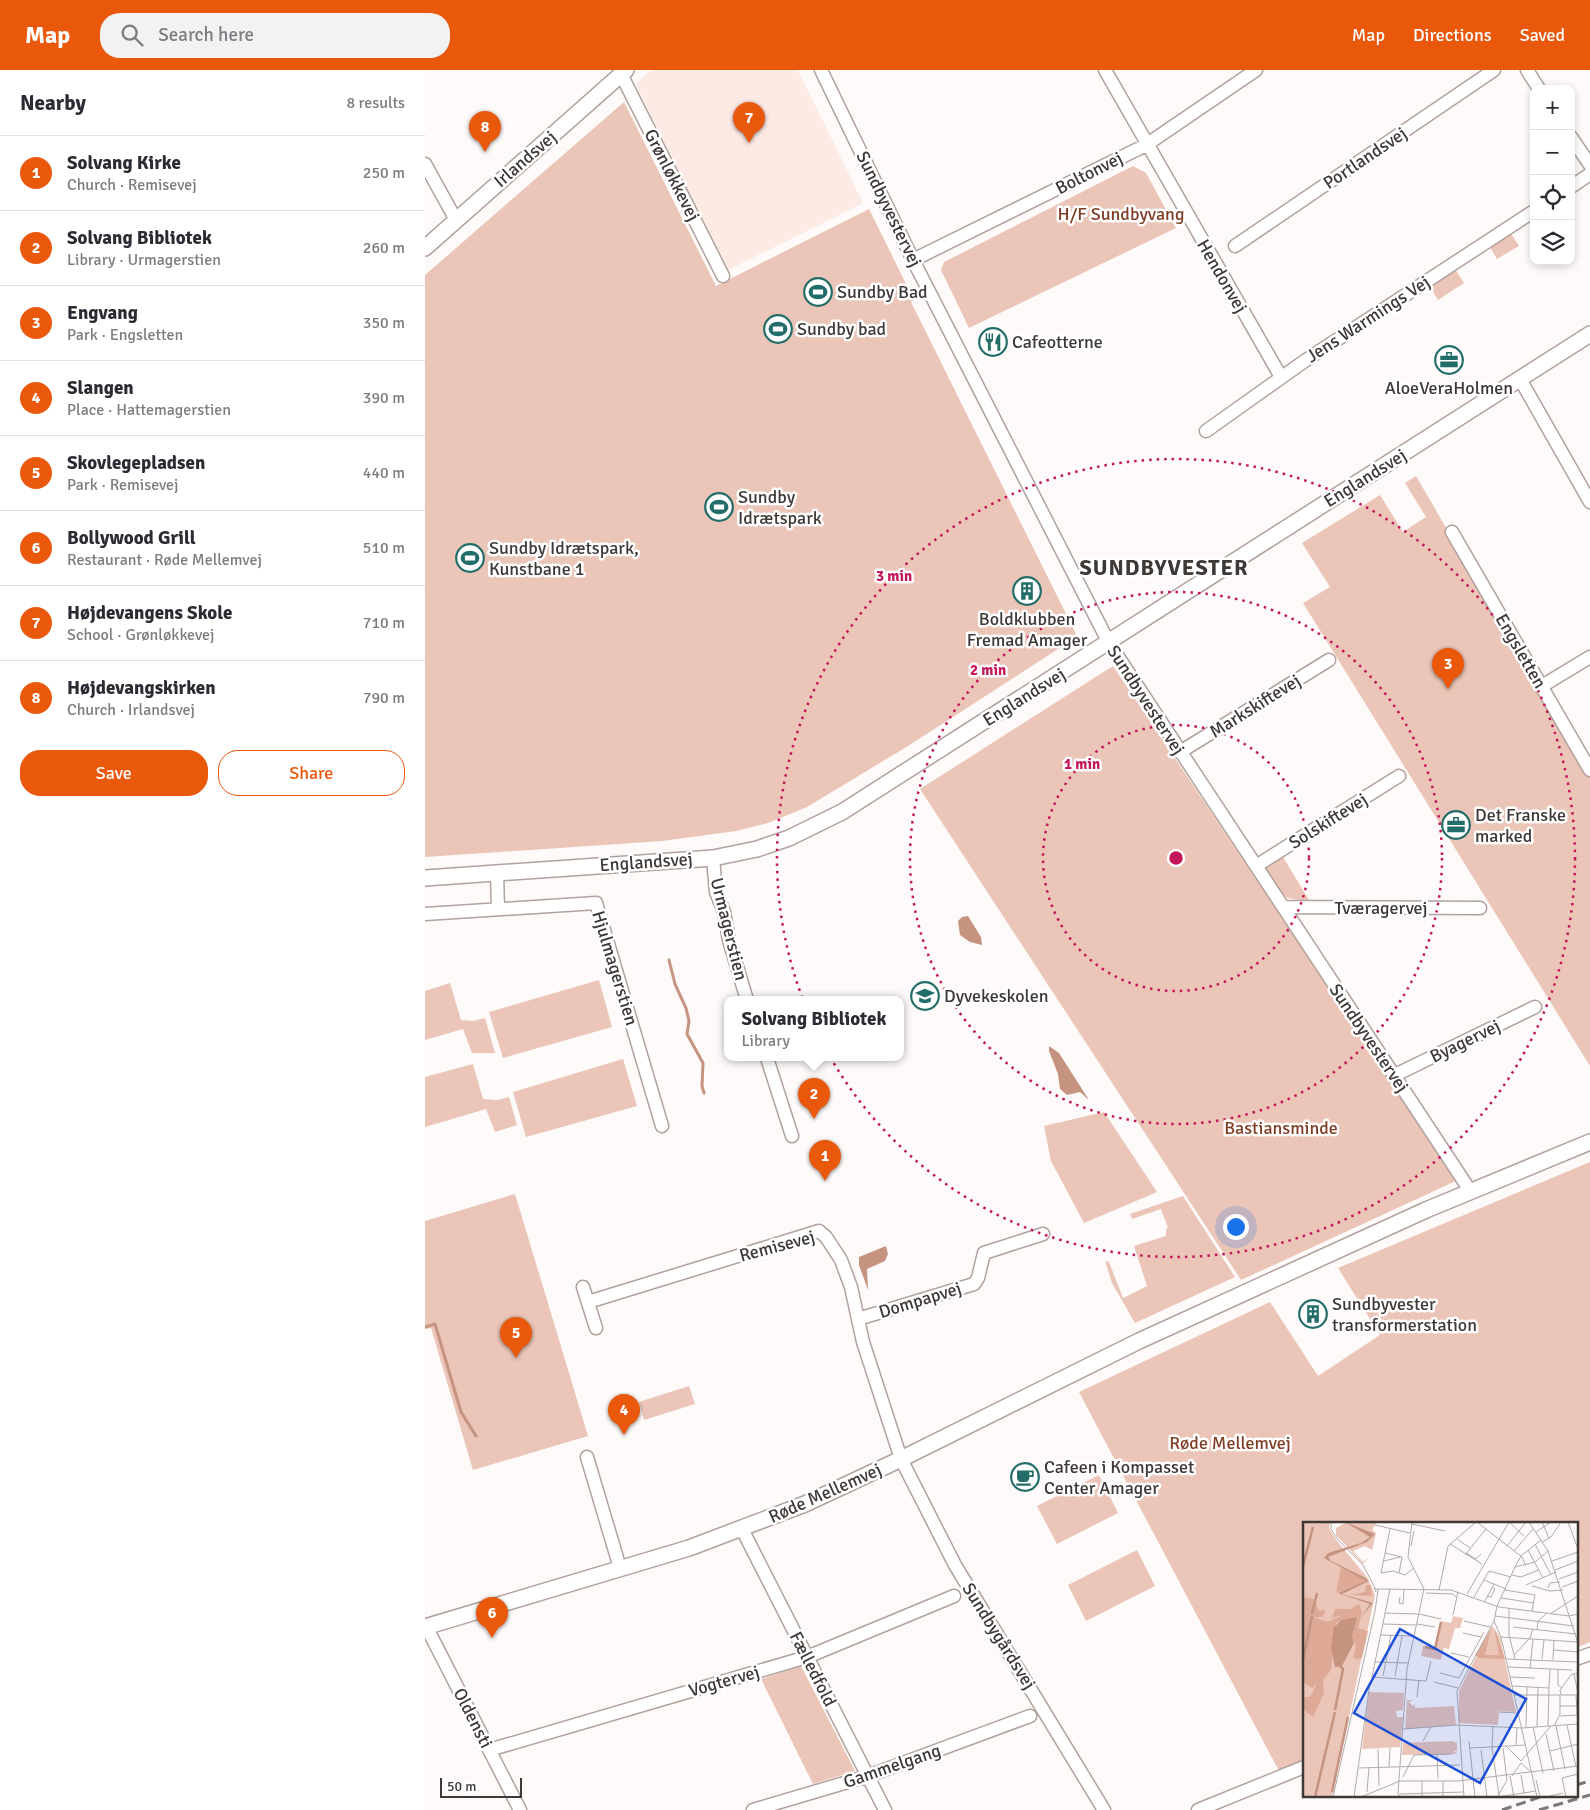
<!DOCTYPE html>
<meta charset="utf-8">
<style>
:root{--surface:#fff;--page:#f2f2f3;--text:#2b2b33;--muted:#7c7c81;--line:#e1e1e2;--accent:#ea580c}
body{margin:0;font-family:Signika,sans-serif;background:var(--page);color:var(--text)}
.controls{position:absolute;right:15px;top:15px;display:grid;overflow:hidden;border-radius:10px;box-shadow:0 2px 8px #0003}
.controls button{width:45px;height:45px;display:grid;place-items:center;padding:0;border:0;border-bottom:1px solid var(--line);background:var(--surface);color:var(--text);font:25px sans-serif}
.scale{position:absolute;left:15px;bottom:12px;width:82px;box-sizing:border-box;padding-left:5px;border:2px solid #3e3836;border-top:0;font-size:14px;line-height:18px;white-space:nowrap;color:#3e3836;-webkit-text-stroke:4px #fff;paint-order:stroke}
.you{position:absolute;left:810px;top:1156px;width:18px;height:18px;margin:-12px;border:4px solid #fff;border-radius:50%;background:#1a73e8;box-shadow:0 0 0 8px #1a73e833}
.badge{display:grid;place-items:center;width:32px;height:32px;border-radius:50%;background:var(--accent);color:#fff;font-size:16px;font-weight:700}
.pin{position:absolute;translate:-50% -41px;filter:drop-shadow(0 1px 2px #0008)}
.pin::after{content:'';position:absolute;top:26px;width:18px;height:15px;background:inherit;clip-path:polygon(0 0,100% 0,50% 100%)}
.popup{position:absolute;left:299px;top:926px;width:180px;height:65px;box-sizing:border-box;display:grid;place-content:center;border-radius:10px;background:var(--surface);filter:drop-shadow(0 1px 4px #0005);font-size:16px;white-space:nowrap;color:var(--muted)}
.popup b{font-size:19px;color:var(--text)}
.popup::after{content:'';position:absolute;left:50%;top:100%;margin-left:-10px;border:10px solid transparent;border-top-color:var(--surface)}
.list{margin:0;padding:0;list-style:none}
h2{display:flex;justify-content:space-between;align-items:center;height:65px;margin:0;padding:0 20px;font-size:21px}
h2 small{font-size:16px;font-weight:400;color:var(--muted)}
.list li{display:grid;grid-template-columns:32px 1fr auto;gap:15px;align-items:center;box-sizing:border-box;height:75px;padding:0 20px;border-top:1px solid var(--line)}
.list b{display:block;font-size:19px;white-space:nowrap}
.list p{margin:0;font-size:16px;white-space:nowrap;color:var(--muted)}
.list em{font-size:16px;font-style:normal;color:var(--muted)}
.actions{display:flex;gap:10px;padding:15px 20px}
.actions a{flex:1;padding:11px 0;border:1px solid var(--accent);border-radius:20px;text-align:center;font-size:18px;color:var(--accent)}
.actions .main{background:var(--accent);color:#fff}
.icon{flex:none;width:28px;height:28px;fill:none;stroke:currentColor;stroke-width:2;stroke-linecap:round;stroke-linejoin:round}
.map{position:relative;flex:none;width:1165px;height:1740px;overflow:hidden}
header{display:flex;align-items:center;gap:30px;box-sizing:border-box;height:70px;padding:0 25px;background:var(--accent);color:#fff}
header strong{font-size:24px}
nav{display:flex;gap:28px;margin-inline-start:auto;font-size:18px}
.search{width:350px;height:45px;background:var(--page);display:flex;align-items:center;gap:12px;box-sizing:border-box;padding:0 18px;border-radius:20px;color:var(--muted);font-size:19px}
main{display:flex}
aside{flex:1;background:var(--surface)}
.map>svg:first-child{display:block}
.built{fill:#fdeae4}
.green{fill:#ebc5b7}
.water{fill:#c69380}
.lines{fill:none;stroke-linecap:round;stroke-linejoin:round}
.stream{stroke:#c69380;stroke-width:3}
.minor-casing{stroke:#b1a29d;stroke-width:15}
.tertiary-casing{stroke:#b1a29d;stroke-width:18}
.minor{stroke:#fff;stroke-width:12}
.tertiary{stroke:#fff;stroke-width:15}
.rail{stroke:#7e7978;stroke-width:3;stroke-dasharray:10 5;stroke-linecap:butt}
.ring{fill:none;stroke:#c2185b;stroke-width:2.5;stroke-dasharray:2.5 5}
.labels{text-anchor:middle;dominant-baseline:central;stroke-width:5;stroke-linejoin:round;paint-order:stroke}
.street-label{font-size:18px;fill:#3e3836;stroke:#fff}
.park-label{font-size:18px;fill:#7f3d25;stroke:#fff}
.poi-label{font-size:18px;fill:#3e3836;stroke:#fff;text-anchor:start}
.district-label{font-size:22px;font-weight:bold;letter-spacing:1px;fill:#3e3836;stroke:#fff}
.inset-river{fill:none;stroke:#c69380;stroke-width:2.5}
.inset-road{fill:none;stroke:#b1acab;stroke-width:1}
.view{fill:#1d4ed8;fill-opacity:0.15;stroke:#1d4ed8;stroke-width:2.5}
.inset-edge{fill:none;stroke:#3e3836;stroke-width:2.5}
.centre{fill:#c2185b;stroke:#fff;stroke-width:2.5}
.ring-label{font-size:15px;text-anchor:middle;font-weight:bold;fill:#c2185b;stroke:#fff;stroke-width:5;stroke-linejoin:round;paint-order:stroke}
</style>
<header>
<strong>Map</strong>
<div class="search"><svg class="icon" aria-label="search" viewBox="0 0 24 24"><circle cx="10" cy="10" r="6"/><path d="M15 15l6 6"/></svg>Search here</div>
<nav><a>Map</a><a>Directions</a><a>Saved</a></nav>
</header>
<main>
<aside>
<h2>Nearby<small>8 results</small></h2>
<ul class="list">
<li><span class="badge">1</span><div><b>Solvang Kirke</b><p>Church · Remisevej</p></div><em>250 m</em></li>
<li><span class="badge">2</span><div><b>Solvang Bibliotek</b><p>Library · Urmagerstien</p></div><em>260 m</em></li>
<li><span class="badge">3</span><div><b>Engvang</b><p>Park · Engsletten</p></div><em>350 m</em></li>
<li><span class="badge">4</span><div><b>Slangen</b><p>Place · Hattemagerstien</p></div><em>390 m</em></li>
<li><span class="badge">5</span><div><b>Skovlegepladsen</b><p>Park · Remisevej</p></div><em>440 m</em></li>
<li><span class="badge">6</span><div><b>Bollywood Grill</b><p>Restaurant · Røde Mellemvej</p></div><em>510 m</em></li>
<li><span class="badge">7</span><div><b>Højdevangens Skole</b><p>School · Grønløkkevej</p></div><em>710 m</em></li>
<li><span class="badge">8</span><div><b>Højdevangskirken</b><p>Church · Irlandsvej</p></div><em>790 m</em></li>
</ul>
<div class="actions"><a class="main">Save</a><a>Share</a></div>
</aside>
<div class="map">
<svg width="1165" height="1740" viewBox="0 0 1165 1740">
<rect width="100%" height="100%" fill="#fdfaf9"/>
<path class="built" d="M226,0h147l65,133 -137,68 -90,-187z"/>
<path class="green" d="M199,32l92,184 153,-77 45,91 -3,2 165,332 -4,6 -164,106 -101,61 -39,16 -32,8 -74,10 -237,16v-582z
M708,96l13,7 30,55 -207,100 -28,-58 3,-8z
M1086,164l8,12 -22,13 -7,-12z
M1030,199l9,14 -26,17 -9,-15z
M991,406l174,300v290l-287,-463 27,-16 -28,-44 78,-48 23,37 23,-15 -21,-34z
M688,596l345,514 -217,100 -321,-491z
M858,787l26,43c-30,0 -28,-6 -44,-29l2,-5z
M174,910l13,47 -109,31 -14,-46z
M25,913l11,37 12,1 12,-3 10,35h-23l-9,-24 -38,11v-49z
M198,989l14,47 -111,31 -13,-45z
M48,994l10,35 15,1 11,-3 8,28 -22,7 -9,-23 -61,18v-50z
M679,1042l53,80 -73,31 -33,-62 -7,-35z
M1165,1092v480l-14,6v-124h-272v237l-25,10 -200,-379 191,-90 48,74 62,-41 -42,-67z
M90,1124l73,242 -115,34 -42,-142 -6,1v-108z
M758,1126l52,81 -100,46 -23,-40 -7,-22 4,1 14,36 24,-12 -13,-40 32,-10v-7l2,-1 -7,-19 -29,10 -2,-5z
M264,1316l6,18 -51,16 -5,-18z
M674,1405l19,38 -61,31 -20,-38z
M712,1480l18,36 -69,35 -18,-36z
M376,1596l54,105 -42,13 -52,-105z"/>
<path class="water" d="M543,846l13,21 1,8 -12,-3 -10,-7 -2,-14 4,-4z
M624,976l10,7 30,47 -9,-8 -13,3 -7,-6 -2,-15 -9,-23z
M461,1176l2,8 -3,7 -18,8 1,21 -9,-25v-8z"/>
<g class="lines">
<path class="stream" d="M244,890l6,24 11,24 3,13 -2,13 16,29 -1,23 2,7
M0,1257l10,-3 26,88 15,24"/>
<defs>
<path id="minor" d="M396,0l92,190 196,383 362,549
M680,0l176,307
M1102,0l12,19
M196,4l102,202
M1146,67l19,28
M0,94l31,56
M1146,117l19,-13
M810,176l259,-176
M488,190l233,-115 110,-75
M1095,309l70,123
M781,361l100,-71 228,-149
M1027,462l138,238
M1117,616l48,-29
M755,682l149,-92
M288,788l3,34 8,20 5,28 18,60
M831,796l143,-90
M72,803l1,36
M858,837l197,1
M0,844l171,-11 66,223
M342,988l25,78
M970,1005l140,-68
M158,1217l13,41
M163,1232l231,-71 7,6 15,23 10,27 12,55 38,117 54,106 149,245
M433,1249l116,-35 4,-6 6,-25 59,-19
M162,1387l33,111
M317,1459l143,281
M1,1556l94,184
M1151,1589l14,-5
M64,1680l318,-93 147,-61
M328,1740l115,-34 162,-60
M773,1740l106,-43"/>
<path id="tertiary" d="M0,178l201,-178
M0,808l288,-20 44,-9 32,-11 53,-26 748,-478
M0,1557l264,-79 116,-44 96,-45 238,-118 287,-131 164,-68"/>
</defs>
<use href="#minor" class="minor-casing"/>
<use href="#tertiary" class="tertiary-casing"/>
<use href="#minor" class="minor"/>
<use href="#tertiary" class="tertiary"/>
<path class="rail" d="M1151,1715l14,-4
M1077,1740l41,-14
M1114,1740l51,-15"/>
</g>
<g class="ring">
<circle cx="751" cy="788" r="133"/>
<circle cx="751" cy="788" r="266"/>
<circle cx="751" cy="788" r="399"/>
</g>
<defs>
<symbol id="stadium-ring" viewBox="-11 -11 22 22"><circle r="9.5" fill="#fff" stroke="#226d69" stroke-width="1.5"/><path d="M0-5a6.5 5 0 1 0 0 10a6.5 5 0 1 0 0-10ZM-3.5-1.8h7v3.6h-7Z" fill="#226d69"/></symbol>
<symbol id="restaurant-ring" viewBox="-11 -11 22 22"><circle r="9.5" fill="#fff" stroke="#226d69" stroke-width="1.5"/><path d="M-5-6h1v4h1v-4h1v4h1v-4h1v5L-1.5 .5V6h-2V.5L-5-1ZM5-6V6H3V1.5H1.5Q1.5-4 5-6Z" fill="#226d69"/></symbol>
<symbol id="office-ring" viewBox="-11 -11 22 22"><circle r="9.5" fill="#fff" stroke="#226d69" stroke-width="1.5"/><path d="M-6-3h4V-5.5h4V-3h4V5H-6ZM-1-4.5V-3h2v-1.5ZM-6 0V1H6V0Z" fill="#226d69"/></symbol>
<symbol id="building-ring" viewBox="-11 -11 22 22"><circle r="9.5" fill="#fff" stroke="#226d69" stroke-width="1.5"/><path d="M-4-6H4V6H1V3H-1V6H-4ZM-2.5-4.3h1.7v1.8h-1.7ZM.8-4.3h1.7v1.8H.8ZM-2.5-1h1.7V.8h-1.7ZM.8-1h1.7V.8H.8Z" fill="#226d69"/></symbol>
<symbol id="school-ring" viewBox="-11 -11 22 22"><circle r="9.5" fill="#fff" stroke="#226d69" stroke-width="1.5"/><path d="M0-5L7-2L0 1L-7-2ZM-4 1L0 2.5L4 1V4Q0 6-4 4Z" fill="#226d69"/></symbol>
<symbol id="cafe-ring" viewBox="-11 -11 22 22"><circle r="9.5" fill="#fff" stroke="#226d69" stroke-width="1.5"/><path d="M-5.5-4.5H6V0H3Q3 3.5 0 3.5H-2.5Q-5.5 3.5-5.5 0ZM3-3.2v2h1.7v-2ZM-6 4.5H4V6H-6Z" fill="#226d69"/></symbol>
</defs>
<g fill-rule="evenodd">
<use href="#stadium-ring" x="377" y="206" width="32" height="32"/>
<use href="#stadium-ring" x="337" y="243" width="32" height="32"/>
<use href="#restaurant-ring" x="552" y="256" width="32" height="32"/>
<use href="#office-ring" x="1008" y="274" width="32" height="32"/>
<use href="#stadium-ring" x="278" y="421" width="32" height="32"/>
<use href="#stadium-ring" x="29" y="472" width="32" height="32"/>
<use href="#building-ring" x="586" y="505" width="32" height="32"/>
<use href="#office-ring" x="1015" y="739" width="32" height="32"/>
<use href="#school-ring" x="484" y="910" width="32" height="32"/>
<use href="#building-ring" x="872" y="1228" width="32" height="32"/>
<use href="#cafe-ring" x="584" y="1391" width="32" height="32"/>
</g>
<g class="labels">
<g class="street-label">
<text transform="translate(940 88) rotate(-34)">Portlandsvej</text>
<text transform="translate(100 89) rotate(-41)">Irlandsvej</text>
<text transform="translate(664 103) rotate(-27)">Boltonvej</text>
<text transform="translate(247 105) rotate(63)">Grønløkkevej</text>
<text transform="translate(464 139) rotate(64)">Sundbyvestervej</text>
<text transform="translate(797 206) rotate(60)">Hendonvej</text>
<text transform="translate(943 249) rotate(-33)">Jens Warmings Vej</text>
<text transform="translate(940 408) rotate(-32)">Englandsvej</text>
<text transform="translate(1096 581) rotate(60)">Engsletten</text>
<text transform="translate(599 627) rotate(-32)">Englandsvej</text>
<text transform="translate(721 630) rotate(57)">Sundbyvestervej</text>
<text transform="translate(830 636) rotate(-32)">Markskiftevej</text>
<text transform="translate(903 751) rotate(-32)">Solskiftevej</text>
<text transform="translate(221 792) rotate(-4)">Englandsvej</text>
<text x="956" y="838">Tværagervej</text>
<text transform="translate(304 859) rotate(76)">Urmagerstien</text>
<text transform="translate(190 898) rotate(73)">Hjulmagerstien</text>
<text transform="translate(944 968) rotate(56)">Sundbyvestervej</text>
<text transform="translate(1040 971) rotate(-26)">Byagervej</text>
<text transform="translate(352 1176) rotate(-15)">Remisevej</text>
<text transform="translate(495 1230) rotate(-17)">Dompapvej</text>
<text transform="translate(400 1423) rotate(-24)">Røde Mellemvej</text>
<text transform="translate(574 1566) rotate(58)">Sundbygårdsvej</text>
<text transform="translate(388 1599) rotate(63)">Fælledfold</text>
<text transform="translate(299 1611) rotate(-16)">Vogtervej</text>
<text transform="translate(48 1648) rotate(63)">Oldensti</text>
<text transform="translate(467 1696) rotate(-19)">Gammelgang</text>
</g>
<g class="park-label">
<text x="696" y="144">H/F Sundbyvang</text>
<text x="856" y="1058">Bastiansminde</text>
<text x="805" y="1373">Røde Mellemvej</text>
</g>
<g class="poi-label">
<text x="412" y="222">Sundby Bad</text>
<text x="372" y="259">Sundby bad</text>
<text x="587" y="272">Cafeotterne</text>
<text x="1024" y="318" text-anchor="middle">AloeVeraHolmen</text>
<text x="313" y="427">Sundby<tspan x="313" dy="21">Idrætspark</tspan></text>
<text x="64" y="478">Sundby Idrætspark,<tspan x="64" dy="21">Kunstbane 1</tspan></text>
<text x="602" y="549" text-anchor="middle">Boldklubben<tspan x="602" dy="21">Fremad Amager</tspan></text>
<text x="1050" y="745">Det Franske<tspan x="1050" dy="21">marked</tspan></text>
<text x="519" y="926">Dyvekeskolen</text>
<text x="907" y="1234">Sundbyvester<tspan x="907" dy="21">transformerstation</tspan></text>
<text x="619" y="1397">Cafeen i Kompasset<tspan x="619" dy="21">Center Amager</tspan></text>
</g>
<g class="district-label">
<text x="739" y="497">SUNDBYVESTER</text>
</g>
</g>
<g transform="translate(878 1452)">
<rect width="275" height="275" fill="#fdfaf9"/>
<path d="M0,0h27l-1,6 8,13 30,36 8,18 -43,202h-29zM44,0h30l-5,8 4,3 -4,17 -7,-4 -12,5 10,11 7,-6 -7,8 -27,-29v-7zM150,94l10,2 -3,10h-5l-6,21 -5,-1 -3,12 -20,-4 2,-10 12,2 6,-27 10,2zM189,104l8,11 16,75 -17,-1 -1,14 -39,-2v-32zM66,170l35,1 -1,17 -7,1 1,6h6l-3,30 -38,2zM104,178h6l-4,2 4,4 2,-2v4l39,-2 2,19 -51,4zM149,219l5,2v8h-3l3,3 -55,1 1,-12z" fill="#ebc5b7"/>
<path d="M38,45l22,11 3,4 -30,11zM63,63h5l1,11 -21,-1 14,-3zM0,75l11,2 5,12 6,-1 -2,7h-10l14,5 19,-8 -14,4 3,-9h16l8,-5 3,8 -4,16 10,3 -6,27 -5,1 -4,-2 3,-11 -4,-9 5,-20 -21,6 -5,47 -8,10 1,13 -11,24 -10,-8v-12h7l7,-14 -5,5 -9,-6zM191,105l11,32 -26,-1 -4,-3 16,-26 -6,26h14z" fill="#dea996"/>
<path d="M42,0l30,12 -8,8 -39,15 3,4 33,16 5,4 -27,13 31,9 -12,15 9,-14 -32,-11 28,-12 -42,-23 4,-5 33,-10 9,-6zM54,95l-5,20 2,6 -12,23 -7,1 -4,-19 3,-21 8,-7z" fill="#c69380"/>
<path class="inset-river" d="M0,44l10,-39M9,92l5,-21M122,125l10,2 6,-27M0,138l9,-44M32,188l8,-41 -3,-3M29,270l16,-75M12,275l20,-85"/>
<path class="inset-road" d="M28,0v7l7,11 25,25 12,23M174,0l45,35 4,9M206,0l15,14M226,0l19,29 30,92M239,0l7,16M265,0l10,27M109,2l33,7M72,3l35,8M87,7l-9,44 12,-2 12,4 9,-7M233,10l15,-10M154,17l13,9M239,20l9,-5 10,-15M147,22l32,20M232,22l16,31M108,24l3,-15M204,24l19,-24M225,28l15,28M211,29l19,-22M82,31l17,4 -3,16M163,31l10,6 5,-5M162,33l21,-26M81,39l16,-4M249,39l26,-9M212,45l20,-5 13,-11M252,48l23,-9M209,53l9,2 18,-7M256,57l19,-7M181,58l22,9M223,63l30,-13M229,64l18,5 13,-1M259,65l16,-6M245,66l2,-5 10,-1M74,67l74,1 48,17 70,9 9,-2M87,67l-18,88 54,4 5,-20M136,68l9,-44 28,-24M202,68l30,5 -3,16M123,71l27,1 4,4M164,72l42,-72M184,74l4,1 4,-8 -3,-2M97,75l-1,6 4,1 1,-14M171,75l15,-26 22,6M198,76l33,5M182,79l9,-17M206,86v27l6,24M82,91l33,1M116,92l22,5M247,92l28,-18M150,93l5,-23M192,94l79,10M161,99l26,6M191,99l7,16 36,160M80,102l33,1M114,102l18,3M210,105l63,7M234,108l1,-9 9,-8M160,111l18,4M77,113l34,1M198,115l77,5M251,128l24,2M148,131l18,4M211,133l16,-17 3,-9M203,137l72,3M239,137l2,-19M250,138l1,-19M71,140l34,1M205,145l64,3M227,146l3,-29M255,148v15l4,3M137,151l19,5 25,-46M275,151l-7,2 -11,15 1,5h17M271,152l4,19M80,154l8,-41M92,154l7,-40M207,155l25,1M131,160l24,6M209,164l37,2 1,-19M211,173h46v19l-6,12M273,173l2,30M114,175l2,-17M257,184h17M196,190l19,1M257,194l18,-1M264,203l9,42M190,204l-1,22 7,47M245,204l1,-38M253,204l9,43M230,205l10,46M234,205l1,-40M223,206l1,-41M100,207l54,-4 65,3 56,-4M243,212l8,37M120,219l8,-14M166,219l6,56M213,223l1,-17M204,225l14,14 30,-35M167,226l56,-3M75,227l1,37M178,228l6,47M247,229l28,-7M134,233l1,24M86,245l1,-19M56,246l101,-3M218,253l3,18M207,254l4,21M209,254l9,-13 10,9M100,255l11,-22 38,-1M233,258l4,17M119,259v16M140,259v16M64,270l2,-25M97,272l63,-2M195,274l9,-16 -4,-32M30,275l42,-186 3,-21 -4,-2 2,4M51,275l16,-114M58,275l39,-16h58l120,-15M97,275l-2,-4 9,-124 17,-80 -16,-32 4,-35M161,275l-7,-106 37,-70 3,-15 18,-39 6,-11 20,-16M195,275l38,-6M243,275l17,-4M263,275l-4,-19 16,-4"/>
<path class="view" d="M97,107l126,70 -46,84 -126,-70z"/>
<rect width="275" height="275" class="inset-edge"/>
</g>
<circle cx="751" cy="788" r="8" class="centre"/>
<g class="ring-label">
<text x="469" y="511">3 min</text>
<text x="563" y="605">2 min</text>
<text x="657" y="699">1 min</text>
</g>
</svg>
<div class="controls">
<button>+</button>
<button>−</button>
<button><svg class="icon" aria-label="locate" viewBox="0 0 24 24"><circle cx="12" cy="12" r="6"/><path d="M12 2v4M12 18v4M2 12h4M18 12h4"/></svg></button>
<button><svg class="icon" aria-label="layers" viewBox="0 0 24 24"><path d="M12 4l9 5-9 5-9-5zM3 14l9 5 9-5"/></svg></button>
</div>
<div class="scale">50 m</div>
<div class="you"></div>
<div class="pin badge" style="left:400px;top:1111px">1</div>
<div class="pin badge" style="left:389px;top:1049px">2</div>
<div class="popup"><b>Solvang Bibliotek</b>Library</div>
<div class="pin badge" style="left:1023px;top:619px">3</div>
<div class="pin badge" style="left:199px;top:1365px">4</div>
<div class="pin badge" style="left:91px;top:1288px">5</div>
<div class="pin badge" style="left:67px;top:1568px">6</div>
<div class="pin badge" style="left:324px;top:73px">7</div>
<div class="pin badge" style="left:60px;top:82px">8</div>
</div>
</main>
